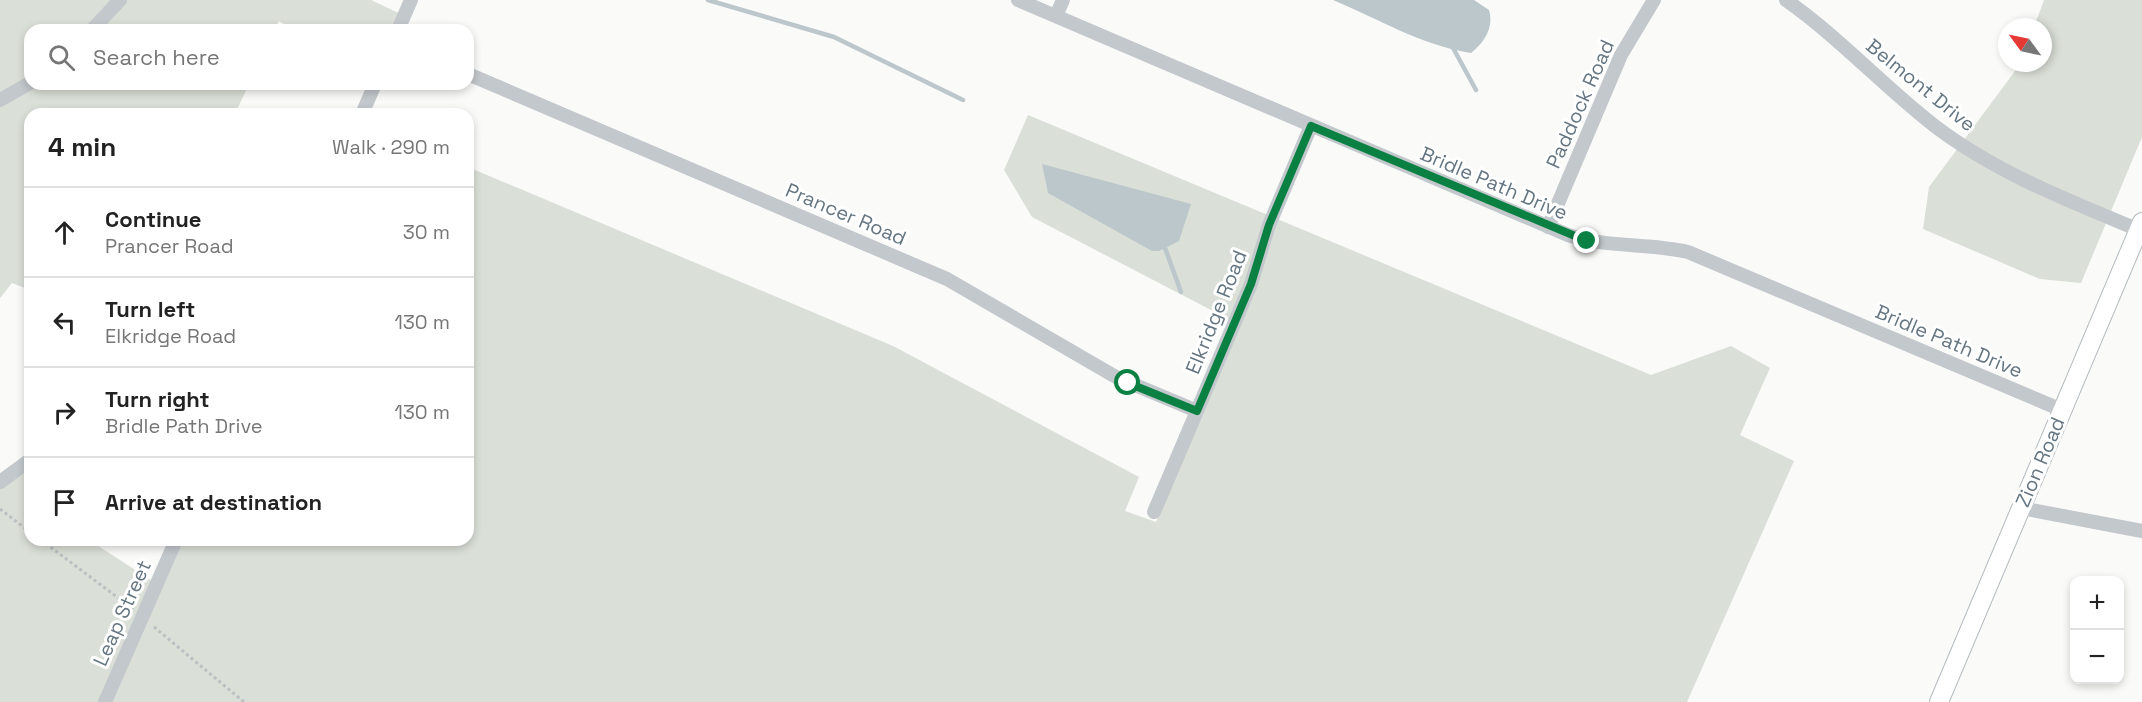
<!DOCTYPE html>
<meta charset="utf-8">
<style>
:root{--surface:#fff;--page:#f2f2f2;--text:#222;--muted:#767676;--line:#e0e0e0}
body{margin:0;font-family:"Space Grotesk",sans-serif;background:var(--page);color:var(--text)}
.controls{position:absolute;right:18px;bottom:18px;display:grid;overflow:hidden;border-radius:12px;box-shadow:0 3px 9px #0003}
.controls button{width:54px;height:54px;display:grid;place-items:center;padding:0;border:0;border-bottom:2px solid var(--line);background:var(--surface);color:var(--text);font:30px sans-serif}
.compass{position:absolute;left:1998px;top:18px;width:54px;height:54px;border-radius:50%;background:var(--surface);box-shadow:0 3px 9px #0003;rotate:303deg}
.stop{position:absolute;width:18px;height:18px;margin:-14px;border:4px solid #0b8043;border-radius:50%;background:#fff}
.stop.end{background:#0b8043;border-color:#fff;box-shadow:0 2px 6px #0008}
.list{margin:0;padding:0;list-style:none}
h2{display:flex;justify-content:space-between;align-items:center;height:78px;margin:0;padding:0 24px;font-size:26px}
h2 small{font-size:20px;font-weight:400;color:var(--muted)}
.list li{display:grid;grid-template-columns:39px 1fr auto;gap:18px;align-items:center;box-sizing:border-box;height:90px;padding:0 24px;border-top:2px solid var(--line)}
.list b{display:block;font-size:22px;white-space:nowrap}
.list p{margin:0;font-size:20px;white-space:nowrap;color:var(--muted)}
.list em{font-size:20px;font-style:normal;color:var(--muted)}
.icon{flex:none;width:33px;height:33px;fill:none;stroke:currentColor;stroke-width:2;stroke-linecap:round;stroke-linejoin:round}
.map{position:relative;flex:none;width:2142px;height:702px;overflow:hidden}
.search{position:absolute;background:var(--surface);box-shadow:0 3px 9px #0003;left:24px;top:24px;width:450px;height:66px;display:flex;align-items:center;gap:15px;box-sizing:border-box;padding:0 21px;border-radius:18px;color:var(--muted);font-size:22px}
.panel{position:absolute;background:var(--surface);box-shadow:0 3px 9px #0003;left:24px;top:108px;width:450px;height:438px;border-radius:18px}
.map>svg:first-child{display:block}
.green{fill:#dadfd7}
.water{fill:#bbc7cb}
.lines{fill:none;stroke-linecap:round;stroke-linejoin:round}
.stream{stroke:#bbc7cb;stroke-width:4.5}
.secondary-casing{stroke:#b3babf;stroke-width:20}
.path{stroke:#bbbfc2;stroke-width:3;stroke-dasharray:3 3;stroke-linecap:butt}
.street{stroke:#c3c8cc;stroke-width:14}
.secondary{stroke:#fff;stroke-width:18}
.route{stroke:#0b8043;stroke-width:8}
.labels{text-anchor:middle;dominant-baseline:central;stroke-width:6;stroke-linejoin:round;paint-order:stroke}
.street-label{font-size:20px;fill:#657683;stroke:#fff}
</style>
<div class="map">
<svg width="2142" height="702" viewBox="0 0 2142 702">
<rect width="100%" height="100%" fill="#fafaf8"/>
<path class="green" d="M0,0h371l36,17 -6,13h-108l-14,-9 -5,9h-244v54h219l-14,30h-205v176l-18,-7 -12,15z
M2044,0h98v137l-61,146 -41,-4 -117,-50 6,-42 92,-124h22v-36h-9z
M1028,115l623,260 80,-29 39,22 -30,67 54,26 -107,241h-1687v-215l2,1 28,-27v79h59l71,46 20,-46h288v-373l425,179 246,131 -14,34 31,11 82,-198 -206,-107 -28,-47z"/>
<path class="water" d="M1333,0h141l15,10c5,17 -4,32 -18,43 -51,-8 -92,-34 -138,-53z
M1042,164l149,40 -12,37 -20,10h-7l-104,-58z"/>
<g class="lines">
<path class="stream" d="M708,0l126,37 129,63
M1452,46l24,44
M1165,248l16,44"/>
<defs>
<path id="secondary" d="M1939,702l203,-480"/>
</defs>
<use href="#secondary" class="secondary-casing"/>
<path class="path" d="M0,509l30,23
M41,540l92,69
M154,627l90,75"/>
<path class="street" d="M1018,0l550,235c39,13 80,8 120,17l374,158
M1786,0c54,38 98,87 150,127 61,46 133,74 203,103
M1056,16l7,-16
M92,30l28,-30
M398,30l13,-30
M468,74l479,205 169,98 81,34
M0,100l30,-17
M362,114l13,-30
M1548,227l73,-172 33,-55
M0,482l30,-22
M2021,508l121,23
M1154,512l97,-228 18,-59 42,-99
M105,702l71,-162"/>
<use href="#secondary" class="secondary"/>
</g>
<g class="lines">
<path class="route" d="M1128,383l69,28 54,-127 18,-59 42,-99 276,115"/>
</g>
<g class="labels">
<g class="street-label">
<text transform="translate(1921 85) rotate(39)">Belmont Drive</text>
<text transform="translate(1580 104) rotate(-66)">Paddock Road</text>
<text transform="translate(1494 183) rotate(23)">Bridle Path Drive</text>
<text transform="translate(846 214) rotate(23)">Prancer Road</text>
<text transform="translate(1216 312) rotate(-68)">Elkridge Road</text>
<text transform="translate(1949 341) rotate(23)">Bridle Path Drive</text>
<text transform="translate(2040 462) rotate(-67)">Zion Road</text>
<text transform="translate(122 613) rotate(-66)">Leap Street</text>
</g>
</g>
</svg>
<div class="controls">
<button>+</button>
<button>−</button>
</div>
<svg class="compass" viewBox="-18 -18 36 36"><path d="M0-13l5 13h-10z" fill="#e53935"/><path d="M0 13l5-13h-10z" fill="#767676"/></svg>
<div class="stop" style="left:1128px;top:383px"></div>
<div class="stop end" style="left:1587px;top:241px"></div>
<div class="search"><svg class="icon" aria-label="search" viewBox="0 0 24 24"><circle cx="10" cy="10" r="6"/><path d="M15 15l6 6"/></svg>Search here</div>
<section class="panel">
<h2>4 min<small>Walk · 290 m</small></h2>
<ul class="list">
<li><svg class="icon" aria-label="ahead" viewBox="0 0 24 24"><path d="M12 20V5M6 11l6-6 6 6"/></svg><div><b>Continue</b><p>Prancer Road</p></div><em>30 m</em></li>
<li><svg class="icon" aria-label="left" viewBox="0 0 24 24"><path d="M17 20v-9H6M10 6l-5 5 5 5"/></svg><div><b>Turn left</b><p>Elkridge Road</p></div><em>130 m</em></li>
<li><svg class="icon" aria-label="right" viewBox="0 0 24 24"><path d="M7 20v-9h11M14 6l5 5-5 5"/></svg><div><b>Turn right</b><p>Bridle Path Drive</p></div><em>130 m</em></li>
<li><svg class="icon" aria-label="arrive" viewBox="0 0 24 24"><path d="M6 21V4h12l-3 4 3 4H6"/></svg><div><b>Arrive at destination</b></div></li>
</ul>
</section>
</div>
